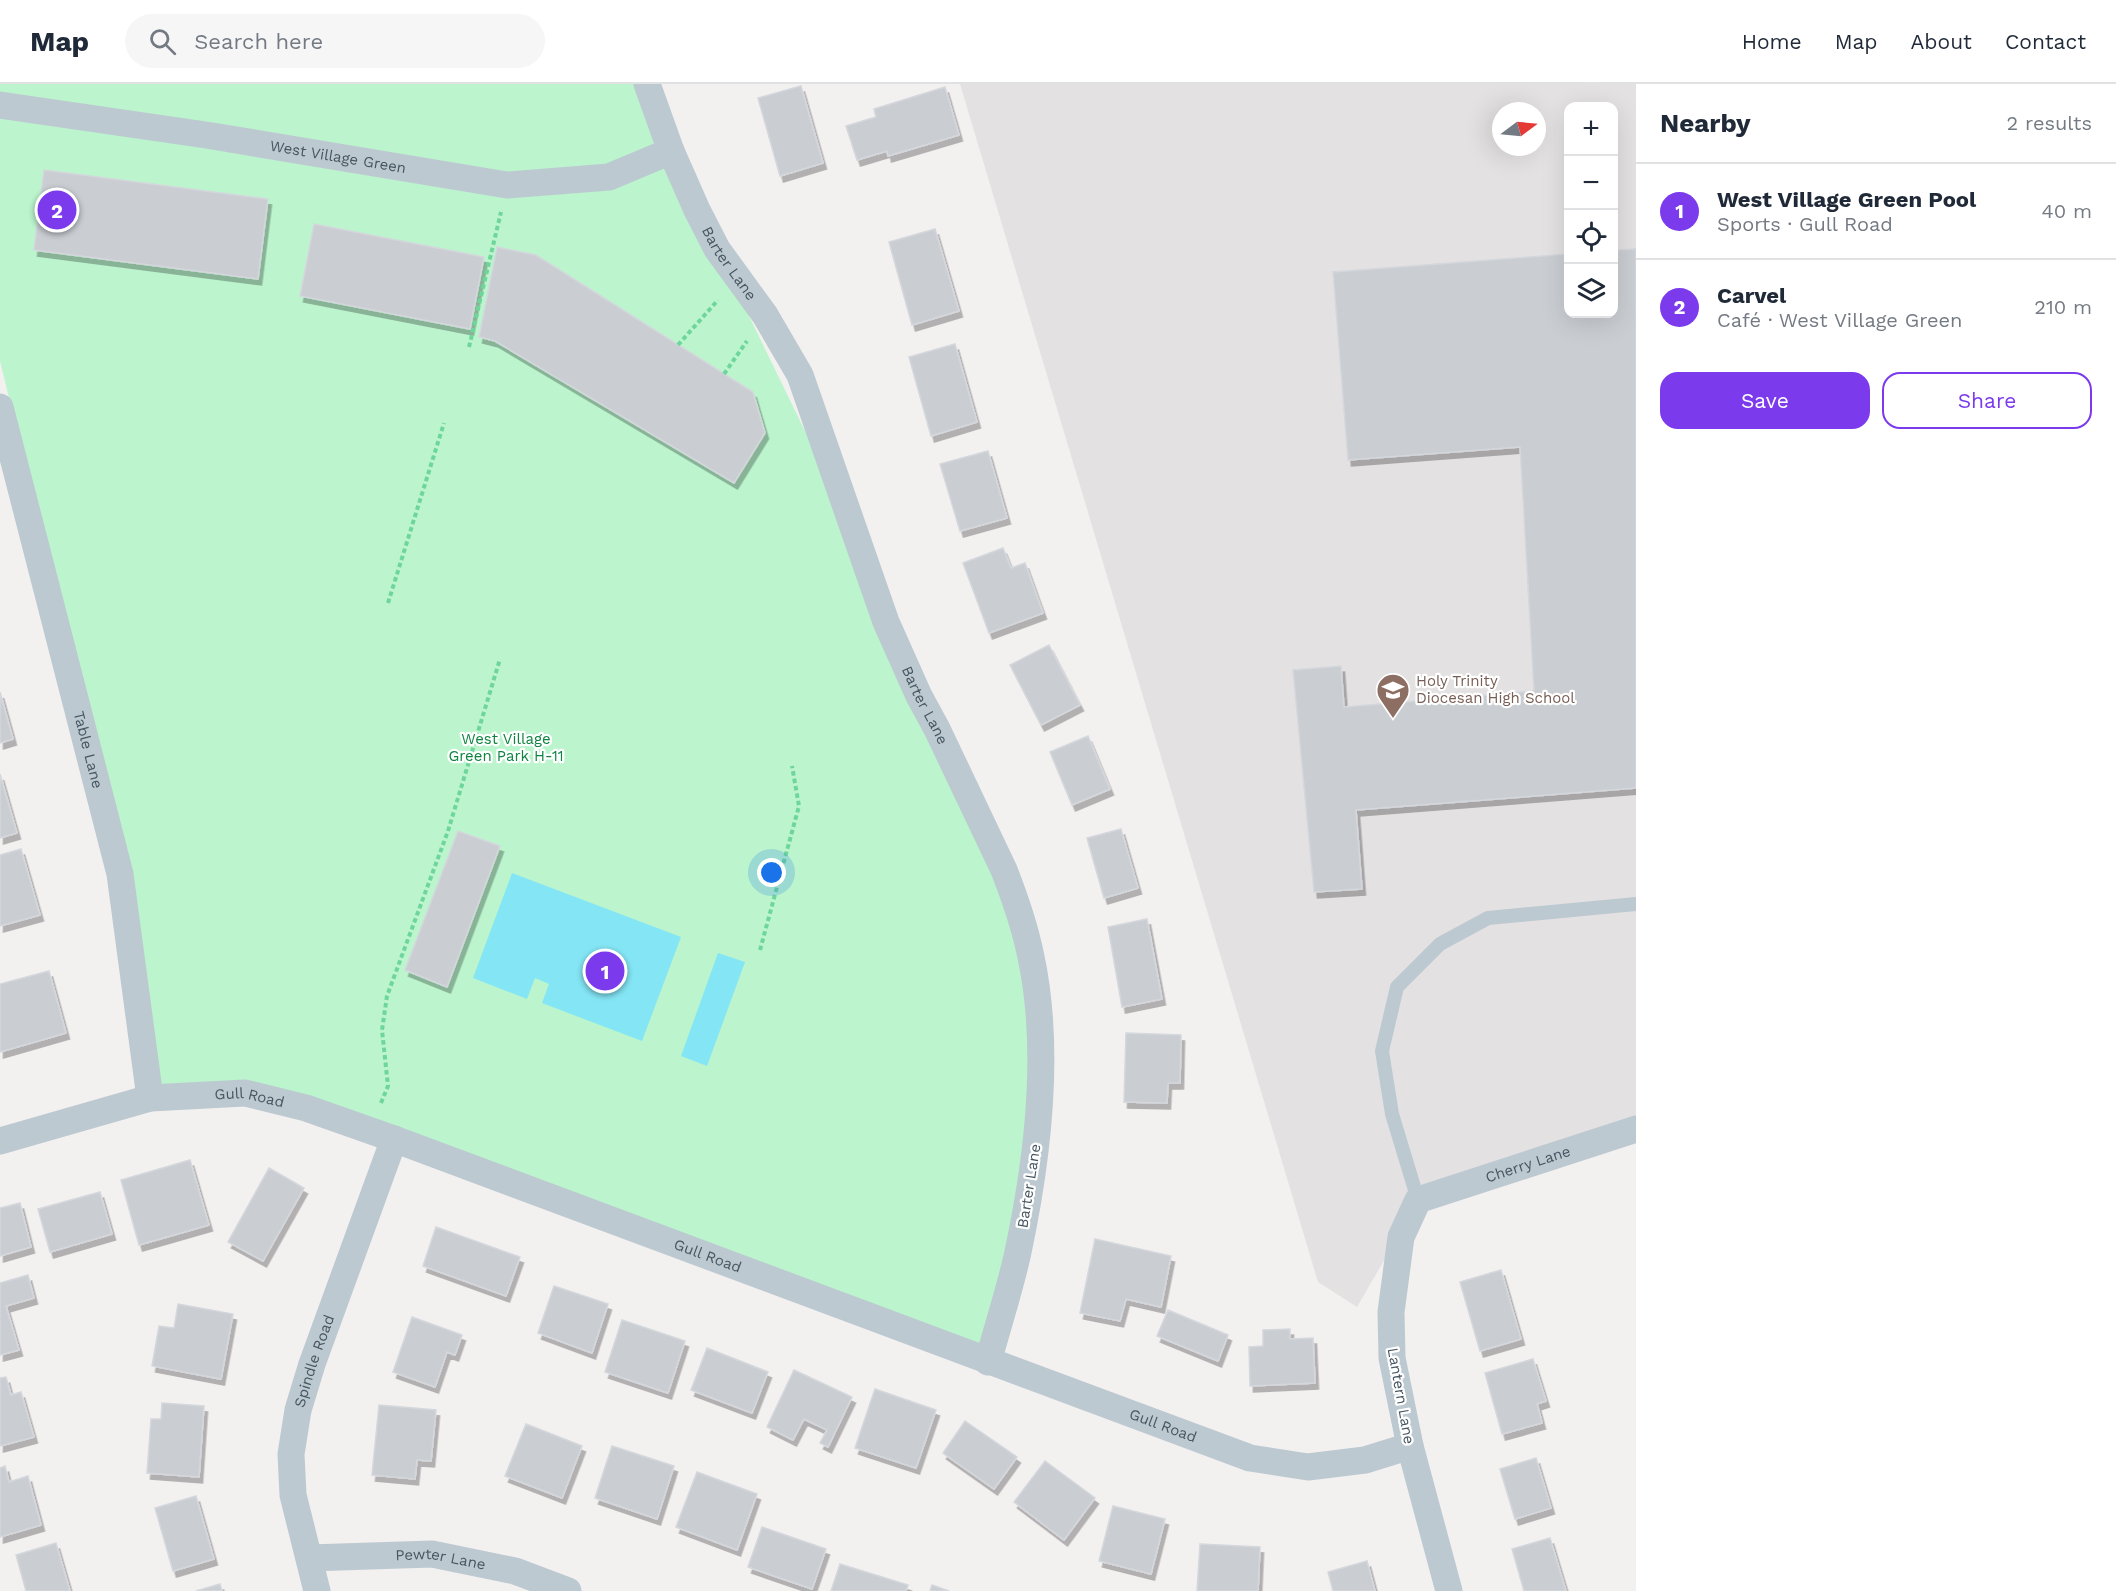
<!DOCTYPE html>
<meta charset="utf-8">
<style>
:root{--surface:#fff;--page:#f6f6f7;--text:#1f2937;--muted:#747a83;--line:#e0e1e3;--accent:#7c3aed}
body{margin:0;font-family:"Work Sans",sans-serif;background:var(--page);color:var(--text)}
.controls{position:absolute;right:18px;top:18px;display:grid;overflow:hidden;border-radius:12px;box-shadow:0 6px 24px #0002}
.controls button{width:54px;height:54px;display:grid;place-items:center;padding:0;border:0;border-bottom:2px solid var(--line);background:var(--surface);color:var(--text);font:30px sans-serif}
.compass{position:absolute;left:1492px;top:18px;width:54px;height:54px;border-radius:50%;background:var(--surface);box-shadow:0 6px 24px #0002;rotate:74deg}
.you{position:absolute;left:772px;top:789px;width:21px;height:21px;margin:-15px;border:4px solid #fff;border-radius:50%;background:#1a73e8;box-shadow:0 0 0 9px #1a73e833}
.badge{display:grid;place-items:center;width:39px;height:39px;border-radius:50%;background:var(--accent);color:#fff;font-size:20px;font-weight:700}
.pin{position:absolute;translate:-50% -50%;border:3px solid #fff;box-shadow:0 2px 6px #0006}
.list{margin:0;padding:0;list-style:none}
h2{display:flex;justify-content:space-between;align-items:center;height:78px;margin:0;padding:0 24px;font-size:26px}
h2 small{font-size:20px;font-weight:400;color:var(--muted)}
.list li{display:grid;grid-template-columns:39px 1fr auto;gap:18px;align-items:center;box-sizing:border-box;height:96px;padding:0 24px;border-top:2px solid var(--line)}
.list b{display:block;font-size:22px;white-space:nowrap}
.list p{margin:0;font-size:20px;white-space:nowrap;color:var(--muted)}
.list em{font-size:20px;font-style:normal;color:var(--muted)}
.actions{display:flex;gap:12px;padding:18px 24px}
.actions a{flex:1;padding:14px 0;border:2px solid var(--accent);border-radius:18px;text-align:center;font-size:21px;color:var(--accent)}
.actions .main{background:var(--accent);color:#fff}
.icon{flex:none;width:33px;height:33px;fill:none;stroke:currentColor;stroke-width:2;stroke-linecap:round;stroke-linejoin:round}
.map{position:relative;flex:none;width:1636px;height:1507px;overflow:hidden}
header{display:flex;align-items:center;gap:36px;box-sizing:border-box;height:84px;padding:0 30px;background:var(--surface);border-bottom:2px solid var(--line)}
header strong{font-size:28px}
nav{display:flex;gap:33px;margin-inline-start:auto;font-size:21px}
.search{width:420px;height:54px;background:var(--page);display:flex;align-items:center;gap:15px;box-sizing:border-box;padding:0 21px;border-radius:33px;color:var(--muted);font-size:22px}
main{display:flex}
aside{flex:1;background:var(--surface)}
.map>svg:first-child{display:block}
.education{fill:#e4e1e2;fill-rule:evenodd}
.green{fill:#bbf4cd}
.water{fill:#84e6f5}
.building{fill:#caced3;stroke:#d4d7dc;stroke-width:1.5;filter:url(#shadow)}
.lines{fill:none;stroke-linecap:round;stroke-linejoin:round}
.path{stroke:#6fd69b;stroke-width:4;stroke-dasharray:4.5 3;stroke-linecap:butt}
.lane{stroke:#bdc9d1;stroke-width:14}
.street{stroke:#bdc9d1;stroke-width:27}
.labels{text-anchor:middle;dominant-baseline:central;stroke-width:4.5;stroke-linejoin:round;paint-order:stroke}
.street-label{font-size:15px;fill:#465660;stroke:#fff}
.education-label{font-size:15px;fill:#785e54;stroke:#fff;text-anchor:start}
.park-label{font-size:15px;fill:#0e8440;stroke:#fff}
</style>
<header>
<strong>Map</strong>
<div class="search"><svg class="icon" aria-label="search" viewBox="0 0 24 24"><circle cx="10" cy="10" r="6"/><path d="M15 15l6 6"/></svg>Search here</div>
<nav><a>Home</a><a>Map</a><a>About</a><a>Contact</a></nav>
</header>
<main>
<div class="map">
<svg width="1636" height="1507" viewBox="0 0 1636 1507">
<defs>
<filter id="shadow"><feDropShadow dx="3.5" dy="6" stdDeviation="0" flood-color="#0004"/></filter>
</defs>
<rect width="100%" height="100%" fill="#f3f0f0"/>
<path class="education" d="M960,0h676v1040l-218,78 -61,105 -39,-25zM1568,22h46v208h-46zM1501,27h36v36h-36z"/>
<path class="green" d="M0,0h636l225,462 161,397 13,196 -48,215 -714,-264 -114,-1 -35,-222 -124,-506z"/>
<path class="water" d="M512,789l169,64 -39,104 -100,-38 7,-19 -14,-6 -8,21 -54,-21z
M718,869l27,9 -38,104 -26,-10z"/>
<path class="building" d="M801,2l22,77 -43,13 -22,-78z
M945,3l14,48 -71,21 -1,-5 -30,9 -11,-34 30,-9 -2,-8z
M44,86l224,29 -10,80 -224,-29z
M314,140l170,33 -14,72 -170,-33z
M935,145l24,82 -47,14 -23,-83z
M497,163l39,8 217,137 12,41 -31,50 -239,-142 -16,-4z
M1636,165v539l-280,22 6,79 -48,3 -21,-222 48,-4 3,41 190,-16 -14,-244 -172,13 -15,-188 235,-18v60h46v-64z
M955,260l22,78 -46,14 -22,-79z
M988,367l19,67 -47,13 -20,-67z
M1003,464l8,20 14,-5 18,50 -54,20 -26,-70z
M1049,561l31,60 -39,20 -31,-60z
M0,608l13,47 -13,4z
M1088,652l22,53 -38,16 -22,-53z
M0,690l17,59 -17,5z
M1121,745l17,59 -34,10 -17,-60z
M458,747l42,15 -53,141 -42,-17z
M21,765l19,66 -40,11v-71z
M1147,835l15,80 -40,8 -14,-80z
M49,887l17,62 -66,19v-68z
M1126,949l55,2 -1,48h-12l-1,20 -43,-1z
M190,1076l19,65 -70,20 -18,-65z
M269,1084l35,20 -41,73 -35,-19z
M100,1108l12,42 -62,18 -12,-43z
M20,1119l11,44 -31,9v-48z
M436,1143l84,30 -14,39 -83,-30z
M1095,1155l76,17 -10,51 -35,-8 -6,22 -40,-8z
M1501,1186l20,69 -41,12 -20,-69z
M28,1191l6,23 -28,8 13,44 -19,5v-72z
M554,1202l54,18 -16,49 -54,-20z
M178,1220l55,10 -12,65 -69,-13 7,-40 15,2z
M1168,1226l60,25 -10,26 -61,-25z
M412,1233l50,18 -7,20 -8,-3 -12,35 -42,-15z
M622,1236l63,21 -17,52 -63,-21z
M1290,1245v10l23,-1 2,45 -65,3 -1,-39 14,-1v-16z
M707,1264l61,24 -16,41 -61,-23z
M1533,1275l13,42 -9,3 5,19 -40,11 -17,-61z
M794,1286l58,27 -24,50 -8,-4 7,-13 -23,-11 -11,21 -26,-13z
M6,1293l5,18 10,-3 13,45 -34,9v-68z
M875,1305l61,21 -20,58 -61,-20z
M162,1319l42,3 -5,71 -52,-4 4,-54h10z
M379,1321l57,5 -5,51 -14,-1 -2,19 -43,-4z
M965,1337l52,36 -23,32 -51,-36z
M526,1340l56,22 -20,52 -57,-22z
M612,1362l62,20 -17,53 -62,-21z
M1536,1374l15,50 -36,11 -15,-50z
M1045,1377l50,37 -31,42 -50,-38z
M5,1382l4,16 19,-6 13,49 -41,12v-69z
M697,1388l60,22 -20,56 -61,-23z
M196,1412l18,63 -41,12 -18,-63z
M1113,1422l52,13 -14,55 -52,-13z
M762,1443l64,22 -14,40 -64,-22z
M1550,1454l16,53h-42l-12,-42z
M56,1459l14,48h-44l-10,-36z
M1200,1460l60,3 -2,44h-61z
M1367,1477l8,30h-42l-5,-19z
M840,1480l68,21 -2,6h-75z
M220,1500l2,7h-26z
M932,1501l17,6h-19z"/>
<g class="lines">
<path class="path" d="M678,261l40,-45
M469,263l32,-135
M724,290l23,-33
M388,519l56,-180
M760,866l39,-144 -7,-40
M381,1019l7,-17 -6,-56 5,-34 61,-165 52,-172"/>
<path class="lane" d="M1418,1116l-26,-86 -10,-63 15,-64 43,-43 48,-26 148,-14"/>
<g class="street">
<path id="s1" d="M647,0l24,67 26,59 20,39 48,66 35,60 86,247 33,74 18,33 67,141c11,28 21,57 27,87 20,94 7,201 -13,295 -8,37 -20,73 -30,110"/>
<path id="s2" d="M0,21l206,30 301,50 102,-8 62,-26"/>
<path id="s3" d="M0,323l120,467 30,224"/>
<path id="s4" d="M0,1057l150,-43 95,-5 61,15 88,31 856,319 58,9 57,-7 45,-14"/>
<path id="s5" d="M309,1474l123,-4 83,17 53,20"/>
<path id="s6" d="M317,1507l-24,-96 -2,-41 7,-44 14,-46 82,-225"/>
<path id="s7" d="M1449,1507l-39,-145 -18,-88 -1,-46 10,-75 17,-37 218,-71"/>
</g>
</g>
<defs>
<symbol id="school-pin" viewBox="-11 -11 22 30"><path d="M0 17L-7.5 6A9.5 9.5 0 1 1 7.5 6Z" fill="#8d6e63" stroke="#fff"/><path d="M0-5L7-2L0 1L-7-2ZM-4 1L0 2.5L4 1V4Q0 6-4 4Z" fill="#fff"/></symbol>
</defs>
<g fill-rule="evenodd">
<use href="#school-pin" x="1374" y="587" width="38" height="52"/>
</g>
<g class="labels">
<g class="street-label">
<text stroke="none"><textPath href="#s2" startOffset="342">West Village Green</textPath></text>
<text stroke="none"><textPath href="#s1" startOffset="198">Barter Lane</textPath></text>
<text stroke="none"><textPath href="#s1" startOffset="684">Barter Lane</textPath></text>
<text stroke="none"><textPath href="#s3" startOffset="354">Table Lane</textPath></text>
<text stroke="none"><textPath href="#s4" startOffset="256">Gull Road</textPath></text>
<text stroke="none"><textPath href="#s7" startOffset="518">Cherry Lane</textPath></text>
<text transform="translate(1029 1102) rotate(-81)">Barter Lane</text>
<text stroke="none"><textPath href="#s4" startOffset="742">Gull Road</textPath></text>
<text stroke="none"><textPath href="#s6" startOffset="236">Spindle Road</textPath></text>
<text transform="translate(1401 1312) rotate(80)">Lantern Lane</text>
<text stroke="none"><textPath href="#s4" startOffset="1228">Gull Road</textPath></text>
<text stroke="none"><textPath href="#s5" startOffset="132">Pewter Lane</textPath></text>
</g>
<g class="education-label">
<text x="1416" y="597">Holy Trinity<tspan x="1416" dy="17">Diocesan High School</tspan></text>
</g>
<g class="park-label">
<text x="506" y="655">West Village<tspan x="506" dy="17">Green Park H-11</tspan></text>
</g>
</g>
</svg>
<div class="controls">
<button>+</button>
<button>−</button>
<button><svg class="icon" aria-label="locate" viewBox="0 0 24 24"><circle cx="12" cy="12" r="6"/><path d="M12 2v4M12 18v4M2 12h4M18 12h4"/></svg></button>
<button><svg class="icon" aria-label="layers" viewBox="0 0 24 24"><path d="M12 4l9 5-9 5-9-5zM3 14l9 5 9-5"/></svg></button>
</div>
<svg class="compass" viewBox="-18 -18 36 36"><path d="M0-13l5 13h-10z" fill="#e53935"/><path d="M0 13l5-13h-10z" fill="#747a83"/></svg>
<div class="you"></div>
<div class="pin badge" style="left:605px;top:887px">1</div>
<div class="pin badge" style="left:57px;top:126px">2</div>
</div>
<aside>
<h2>Nearby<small>2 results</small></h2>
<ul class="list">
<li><span class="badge">1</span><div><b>West Village Green Pool</b><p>Sports · Gull Road</p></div><em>40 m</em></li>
<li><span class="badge">2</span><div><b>Carvel</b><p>Café · West Village Green</p></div><em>210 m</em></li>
</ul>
<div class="actions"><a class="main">Save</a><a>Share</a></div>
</aside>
</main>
